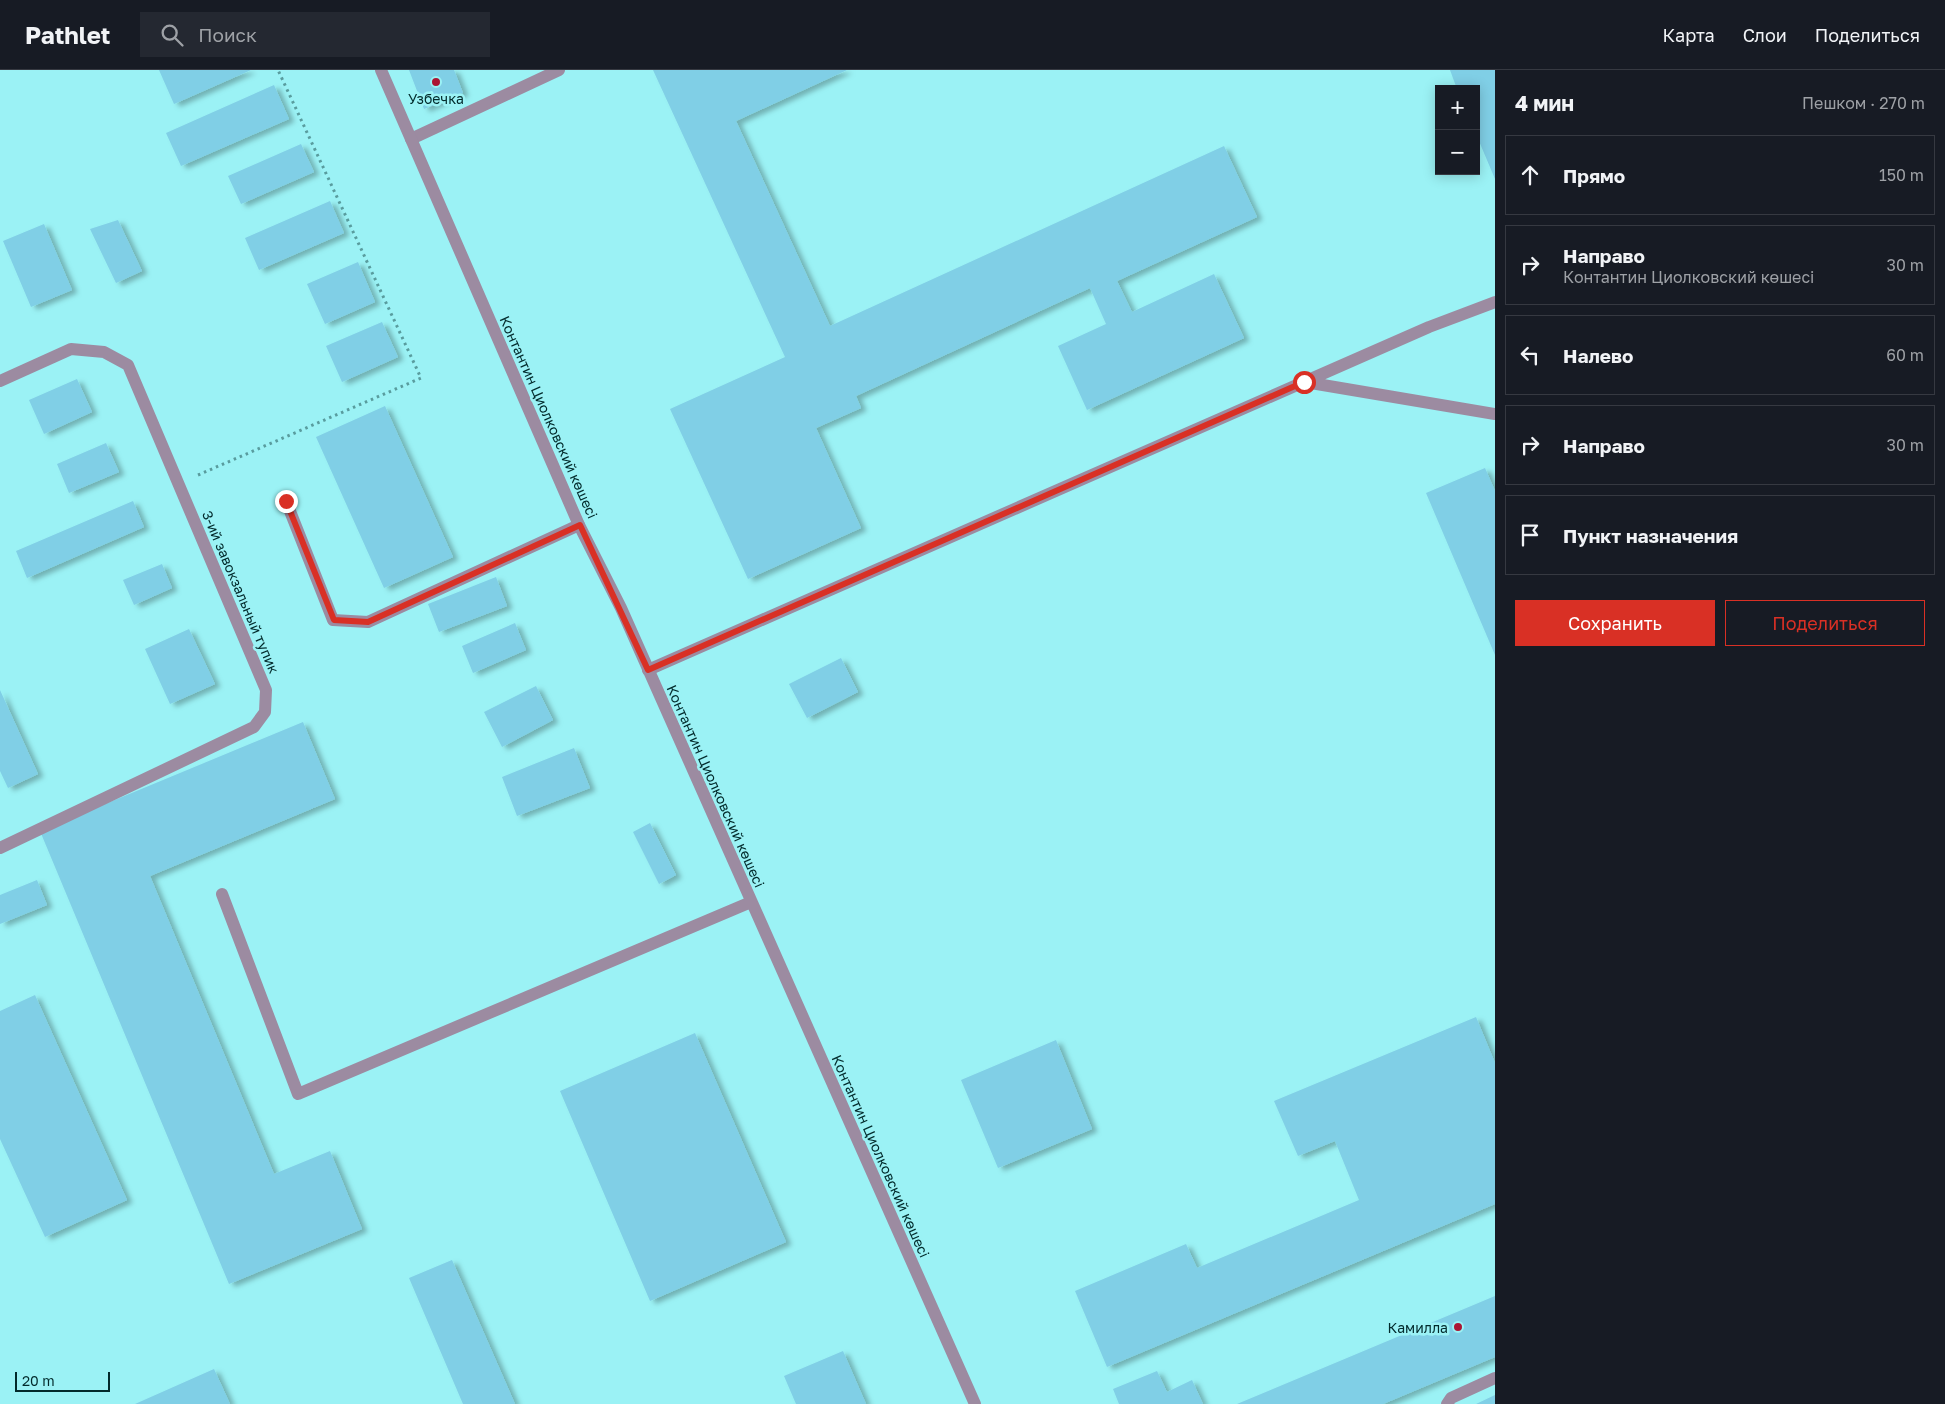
<!DOCTYPE html>
<html lang="ru">
<meta charset="utf-8">
<style>
:root{--surface:#171b24;--page:#242831;--text:#f1f3f6;--muted:#9ea1a6;--line:#363941;--accent:#d93025}
body{margin:0;font-family:"Golos Text",sans-serif;background:var(--page);color:var(--text)}
.controls{position:absolute;right:15px;top:15px;display:grid;overflow:hidden;border-radius:0px;box-shadow:0 2px 12px #0003}
.controls button{width:45px;height:45px;display:grid;place-items:center;padding:0;border:0;border-bottom:1px solid var(--line);background:var(--surface);color:var(--text);font:25px sans-serif}
.scale{position:absolute;left:15px;bottom:12px;width:95px;box-sizing:border-box;padding-left:5px;border:2px solid #022a2b;border-top:0;font-size:14px;line-height:18px;white-space:nowrap;color:#022a2b;-webkit-text-stroke:4px #9bf2f5;paint-order:stroke}
.stop{position:absolute;width:15px;height:15px;margin:-11px;border:4px solid #d93025;border-radius:50%;background:#fff}
.stop.end{background:#d93025;border-color:#fff;box-shadow:0 1px 5px #0008}
.list{margin:0;padding:0;list-style:none}
h2{display:flex;justify-content:space-between;align-items:center;height:65px;margin:0;padding:0 20px;font-size:21px}
h2 small{font-size:16px;font-weight:400;color:var(--muted)}
.list li{display:grid;grid-template-columns:32px 1fr auto;gap:15px;align-items:center;box-sizing:border-box;height:80px;margin:0 10px 10px;padding:0 10px;border:1px solid var(--line);border-radius:0px}
.list b{display:block;font-size:19px;white-space:nowrap}
.list p{margin:0;font-size:16px;white-space:nowrap;color:var(--muted)}
.list em{font-size:16px;font-style:normal;color:var(--muted)}
.actions{display:flex;gap:10px;padding:15px 20px}
.actions a{flex:1;padding:11px 0;border:1px solid var(--accent);border-radius:0px;text-align:center;font-size:18px;color:var(--accent)}
.actions .main{background:var(--accent);color:#fff}
.icon{flex:none;width:28px;height:28px;fill:none;stroke:currentColor;stroke-width:2;stroke-linecap:round;stroke-linejoin:round}
.map{position:relative;flex:none;width:1495px;height:1334px;overflow:hidden}
header{display:flex;align-items:center;gap:30px;box-sizing:border-box;height:70px;padding:0 25px;background:var(--surface);border-bottom:1px solid var(--line)}
header strong{font-size:24px}
nav{display:flex;gap:28px;margin-inline-start:auto;font-size:18px}
.search{width:350px;height:45px;background:var(--page);display:flex;align-items:center;gap:12px;box-sizing:border-box;padding:0 18px;border-radius:0px;color:var(--muted);font-size:19px}
main{display:flex}
aside{flex:1;background:var(--surface)}
.map>svg:first-child{display:block}
.building{fill:#80cfe6;filter:url(#shadow)}
.lines{fill:none;stroke-linecap:round;stroke-linejoin:round}
.path{stroke:#599c9e;stroke-width:3;stroke-dasharray:2.5 4;stroke-linecap:butt}
.lane{stroke:#9c8ba1;stroke-width:12}
.street{stroke:#9c8ba1;stroke-width:12}
.route{stroke:#d93025;stroke-width:6}
.poi-dot{fill:#ab1533;stroke:#9bf2f5;stroke-width:2}
.labels{text-anchor:middle;dominant-baseline:central;stroke-width:5;stroke-linejoin:round;paint-order:stroke}
.poi-label{font-size:14px;fill:#022a2b;stroke:#9bf2f5}
.street-label{font-size:14px;fill:#022a2b;stroke:#9bf2f5}
</style>
<header>
<strong>Pathlet</strong>
<div class="search"><svg class="icon" aria-label="search" viewBox="0 0 24 24"><circle cx="10" cy="10" r="6"/><path d="M15 15l6 6"/></svg>Поиск</div>
<nav><a>Карта</a><a>Слои</a><a>Поделиться</a></nav>
</header>
<main>
<div class="map">
<svg width="1495" height="1334" viewBox="0 0 1495 1334">
<defs>
<filter id="shadow"><feDropShadow dx="5.5" dy="3" stdDeviation="2.5" flood-color="#0004"/></filter>
</defs>
<rect width="100%" height="100%" fill="#9bf2f5"/>
<path class="building" d="M159,0h92l-77,34z
M409,0h45l9,23 -39,16z
M653,0h194l-111,51 94,205 394,-180 33,71 -140,64 15,31 82,-38 30,64 -157,72 -29,-64 48,-22 -16,-36 -234,108 5,12 -45,20 45,100 -113,51 -78,-170 115,-52z
M1450,0h45v109l-19,-45v-45h-19z
M274,15l15,34 -108,47 -15,-33z
M301,74l13,28 -73,32 -13,-28z
M330,131l14,32 -85,37 -14,-32z
M118,150l24,51 -26,12 -26,-54z
M44,154l28,66 -41,17 -28,-66z
M358,192l17,40 -50,22 -18,-40z
M382,252l16,35 -56,25 -16,-36z
M77,309l15,33 -48,22 -15,-34z
M385,336l68,151 -69,31 -68,-151z
M106,373l13,29 -50,21 -12,-29z
M1485,398l10,23v164l-69,-162z
M133,431l11,26 -117,51 -11,-27z
M162,494l10,24 -38,17 -11,-25z
M496,507l11,29 -68,26 -11,-28z
M515,553l11,27 -53,23 -11,-27z
M189,559l26,55 -45,20 -25,-55z
M841,588l17,34 -51,26 -18,-34z
M536,616l17,34 -51,27 -18,-35z
M0,620l38,84 -30,14 -8,-17z
M303,652l32,77 -185,77 124,298 56,-23 32,78 -133,55 -189,-453z
M574,678l16,40 -73,28 -15,-39z
M650,753l26,52 -17,9 -26,-52z
M37,810l10,25 -47,19v-29z
M35,925l92,205 -82,37 -45,-98v-128z
M1476,947l19,46v141l-388,163 -32,-76 111,-47 11,24 162,-68 -24,-59 -37,15 -24,-55z
M695,963l91,209 -136,59 -90,-210z
M1056,970l36,89 -94,39 -37,-88z
M452,1190l63,144h-52l-54,-126z
M1495,1226v61l-112,47h-146z
M843,1281l23,53h-70l-12,-28z
M214,1299l16,35h-95z
M1157,1301l10,21 25,-12 11,24h-84l-6,-15z
M1495,1325v9h-19z"/>
<g class="lines">
<path class="path" d="M198,405l223,-97 -143,-308"/>
<path class="lane" d="M411,69l148,-69
M1305,312l190,32
M286,431l47,119 35,2 211,-97
M648,600l781,-343 66,-25
M1447,1334l4,-6 44,-20"/>
<path class="street" d="M381,0l198,455 42,83 354,796
M0,311l71,-32 33,3 24,13 138,325 -1,22 -11,15 -254,121
M222,824l76,200 453,-192"/>
</g>
<g class="lines">
<path class="route" d="M286,431l48,119 34,2 212,-97 68,145 656,-288"/>
</g>
<g class="poi-dot">
<circle cx="436" cy="12" r="5"/>
<circle cx="1458" cy="1257" r="5"/>
</g>
<g class="labels">
<g class="poi-label">
<text x="436" y="28">Узбечка</text>
<text x="1448" y="1257" text-anchor="end">Камилла</text>
</g>
<g class="street-label">
<text transform="translate(549 347) rotate(66)">Контантин Циолковский көшесі</text>
<text transform="translate(241 522) rotate(67)">3-ий завокзальный тупик</text>
<text transform="translate(716 716) rotate(66)">Контантин Циолковский көшесі</text>
<text transform="translate(881 1086) rotate(66)">Контантин Циолковский көшесі</text>
</g>
</g>
</svg>
<div class="controls">
<button>+</button>
<button>−</button>
</div>
<div class="scale">20 m</div>
<div class="stop" style="left:1304px;top:312px"></div>
<div class="stop end" style="left:286px;top:431px"></div>
</div>
<aside>
<h2>4 мин<small>Пешком · 270 m</small></h2>
<ul class="list">
<li><svg class="icon" aria-label="ahead" viewBox="0 0 24 24"><path d="M12 20V5M6 11l6-6 6 6"/></svg><div><b>Прямо</b></div><em>150 m</em></li>
<li><svg class="icon" aria-label="right" viewBox="0 0 24 24"><path d="M7 20v-9h11M14 6l5 5-5 5"/></svg><div><b>Направо</b><p>Контантин Циолковский көшесі</p></div><em>30 m</em></li>
<li><svg class="icon" aria-label="left" viewBox="0 0 24 24"><path d="M17 20v-9H6M10 6l-5 5 5 5"/></svg><div><b>Налево</b></div><em>60 m</em></li>
<li><svg class="icon" aria-label="right" viewBox="0 0 24 24"><path d="M7 20v-9h11M14 6l5 5-5 5"/></svg><div><b>Направо</b></div><em>30 m</em></li>
<li><svg class="icon" aria-label="arrive" viewBox="0 0 24 24"><path d="M6 21V4h12l-3 4 3 4H6"/></svg><div><b>Пункт назначения</b></div></li>
</ul>
<div class="actions"><a class="main">Сохранить</a><a>Поделиться</a></div>
</aside>
</main>
